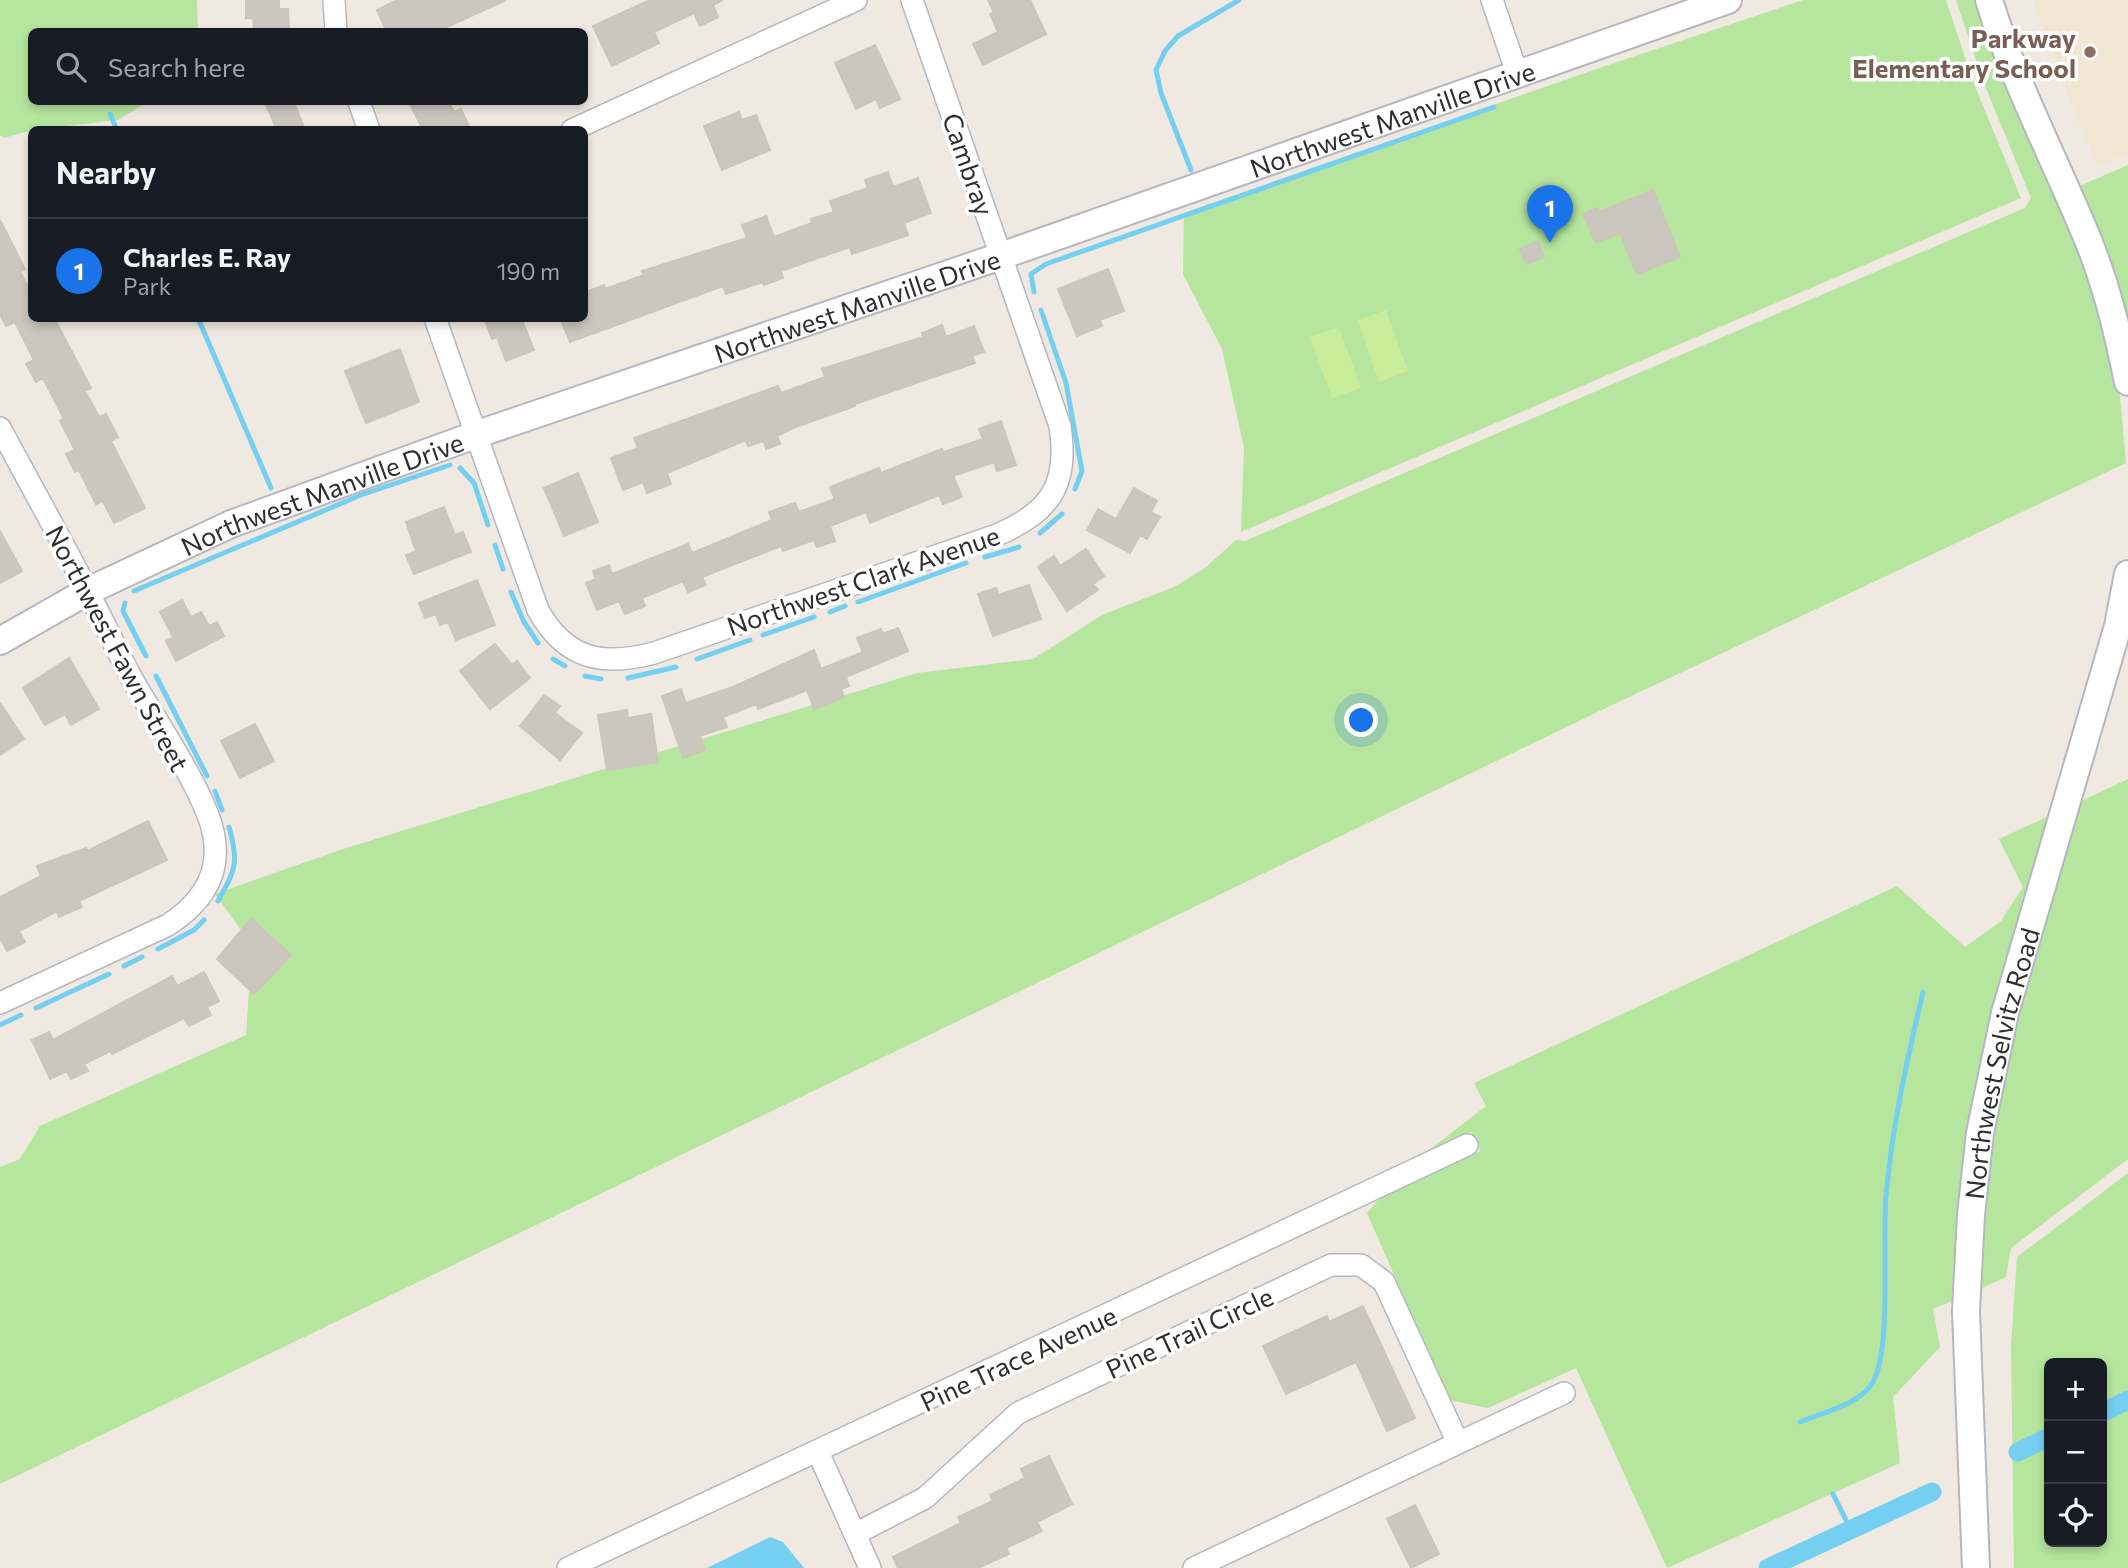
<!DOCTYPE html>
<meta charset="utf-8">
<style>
:root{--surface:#171b24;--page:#242831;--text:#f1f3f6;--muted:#9ea1a6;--line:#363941;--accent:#1a73e8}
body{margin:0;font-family:Commissioner,sans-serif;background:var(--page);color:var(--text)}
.controls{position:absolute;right:21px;bottom:21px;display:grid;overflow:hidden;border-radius:10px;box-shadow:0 4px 10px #0003}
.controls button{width:63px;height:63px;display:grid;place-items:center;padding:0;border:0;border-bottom:2px solid var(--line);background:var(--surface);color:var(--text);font:35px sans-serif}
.you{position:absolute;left:1362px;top:721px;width:24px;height:24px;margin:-18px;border:5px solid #fff;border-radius:50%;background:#1a73e8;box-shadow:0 0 0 10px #1a73e833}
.badge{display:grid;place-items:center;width:46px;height:46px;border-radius:50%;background:var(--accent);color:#fff;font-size:23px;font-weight:700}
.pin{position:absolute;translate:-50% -58px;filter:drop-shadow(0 2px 4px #0008)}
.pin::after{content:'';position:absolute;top:37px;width:24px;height:21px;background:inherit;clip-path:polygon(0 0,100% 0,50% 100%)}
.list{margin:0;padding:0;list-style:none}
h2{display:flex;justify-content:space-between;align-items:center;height:91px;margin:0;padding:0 28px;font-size:30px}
h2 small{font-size:23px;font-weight:400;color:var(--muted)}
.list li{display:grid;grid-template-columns:46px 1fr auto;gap:21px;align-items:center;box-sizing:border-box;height:105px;padding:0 28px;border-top:2px solid var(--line)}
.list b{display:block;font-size:26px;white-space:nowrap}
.list p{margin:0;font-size:23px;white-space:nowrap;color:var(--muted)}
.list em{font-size:23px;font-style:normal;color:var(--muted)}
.icon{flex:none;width:38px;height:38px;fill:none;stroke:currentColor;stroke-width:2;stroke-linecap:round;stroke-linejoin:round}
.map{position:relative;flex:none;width:2128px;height:1568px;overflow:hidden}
.search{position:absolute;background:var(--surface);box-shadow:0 4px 10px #0003;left:28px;top:28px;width:560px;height:77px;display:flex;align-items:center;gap:18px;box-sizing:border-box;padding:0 24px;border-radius:10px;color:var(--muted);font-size:26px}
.panel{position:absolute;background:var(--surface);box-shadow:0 4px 10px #0003;left:28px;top:126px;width:560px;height:196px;border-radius:10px}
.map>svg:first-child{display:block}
.education{fill:#f0e6d1}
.green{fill:#b6e59e;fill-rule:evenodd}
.pitch{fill:#c9ec9a}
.water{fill:#75cff0}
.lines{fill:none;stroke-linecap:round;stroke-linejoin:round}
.stream{stroke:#75cff0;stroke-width:5}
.canal{stroke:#75cff0;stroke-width:19}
.building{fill:#cbc7bf;stroke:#cbc5ba;stroke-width:2}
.minor-casing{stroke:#b4b7c1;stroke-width:24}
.tertiary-casing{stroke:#b4b7c1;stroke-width:30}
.minor{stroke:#fff;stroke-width:21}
.tertiary{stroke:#fff;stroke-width:26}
.education-dot{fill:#8d6e63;stroke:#fff;stroke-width:2.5}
.labels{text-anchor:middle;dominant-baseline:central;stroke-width:7;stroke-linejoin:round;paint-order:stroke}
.education-label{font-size:26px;font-weight:bold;fill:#785e54;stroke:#fff;text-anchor:end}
.street-label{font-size:26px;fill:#2e2e2e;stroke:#fff}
</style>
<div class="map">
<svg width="2128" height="1568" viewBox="0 0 2128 1568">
<rect width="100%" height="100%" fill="#efe9e1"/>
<path class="education" d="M2033,0h95v153l-30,14 -31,-74z"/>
<path class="green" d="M0,0h197l1,31 -166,1v70h115l-29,18 -86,10 -28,8 -4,-3z
M1803,0h143l28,84 47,114 -780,334 3,-85 -22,-98 -39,-75 1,-61 424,-148z
M1956,0h23l124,309 16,76 7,78 -516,243 -1610,778v-317l20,-8 20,-33 206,-91 6,-90 -37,-51 128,-45 574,-176 116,-14 69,-44 72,-28 31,-19 31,-28 9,1 780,-333 6,-10 -48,-117z
M2128,165v172l-53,-149z
M2128,779v380l-117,89 -5,29 -29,13 12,-155 25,-118 63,-214z
M2053,814l-96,485 -24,10 7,38 -47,50 7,66 -233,105 -91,-200 -88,40 -39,-8 -82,-187 14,-16 99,-46 -9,-19 -47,22 62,-48 -12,-23 423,-197 68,61 36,-26 22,-34 -24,-48z
M2128,1173v395h-114l-3,-223 6,-88zM2049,1363h53v179h-53z"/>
<path class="pitch" d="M1386,310l22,61 -29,11 -21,-62z
M1339,327l22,61 -29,10 -22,-61z"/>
<path class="water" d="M770,1537l13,5 21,26h-97z"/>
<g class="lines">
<path class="stream" d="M110,114l7,16
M1191,170l-30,-77 -5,-23 9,-19 13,-15 61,-36
M1034,292l-3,-18 15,-10 448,-157
M1041,310l25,73 16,88 -7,18
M198,318l73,170
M460,468l14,15 14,42
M1040,533l22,-19
M495,545l8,24
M985,557l34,-10
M134,591l227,-96 89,-30
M511,592l13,30 14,21
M858,602l108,-39
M125,603l-2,8 23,45
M830,612l15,-6
M763,635l51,-18
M553,659l12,7
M697,659l53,-19
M156,676l51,100
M585,676l16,3
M628,678l48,-11
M215,791l7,19
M218,901c18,-32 21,-39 11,-74
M158,949l36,-19 10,-10
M124,966l18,-9
M36,1008l73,-34
M0,1025l21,-10
M1800,1422c22,-9 61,-18 73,-40 19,-35 9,-142 13,-186 6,-69 21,-136 37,-204
M1833,1494l18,36"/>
<path class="canal" d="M2102,1413l26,-13
M2018,1452l31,-15
M1768,1568l164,-76"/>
</g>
<path class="building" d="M246,0h33v9h9l1,23h-35l-1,-14h-7z
M397,0h109l-70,32h-49l-10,-22z
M650,0h73l-10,5 5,12 -18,9 -6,-13 -40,19 5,11 -47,23 -19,-40z
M988,0h42l16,34 -63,31 -10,-21 25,-12 -8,-18 4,-2z
M875,45l25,54 -20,9 -4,-9 -20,10 -21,-46z
M265,102h29l11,28h-28z
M409,102h40l5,10 7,-3 8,17 -8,4h-38z
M739,112l3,8 14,-5 14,35 -48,20 -18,-44z
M888,172l5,15 25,-9 13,35 -27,10 4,12 -56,19 -2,-7 -32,11 -37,13 2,7 -19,7 -1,-3 -37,12 -3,-8 -153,56 -10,-24h24v-25l20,-8 1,4 39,-14 -2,-4 105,-33 -5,-13 24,-9 8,21 38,-14 -1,-4 23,-7 -4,-11 38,-13 -3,-8z
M1653,190l27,67 -43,17 -17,-41 -24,10 -13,-29 14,-6 2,4z
M0,220l25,49 -5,3 12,23v23h22l37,70 -6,3 14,26 7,-3 12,23 -7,4 34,67 -31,15 -11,-22 -7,3 -17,-34 -4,2 -9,-18 9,-4 -15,-29 4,-2 -21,-41 -7,4 -10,-18 8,-4 -19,-38 -9,4 -6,-12z
M1538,241l6,16 -18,7 -6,-15z
M1108,269l16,42 -24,9 2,6 -25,10 -19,-47z
M484,318h37l13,32 -28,11 -9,-24 -5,2z
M942,325l4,12 28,-11 10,26 -12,4 3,7 -120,41v2l-62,22 -16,8 3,8 -14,5 -2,-8 -16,5 -2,-6 -79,33 4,11 -24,9 -4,-11 -20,8 -12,-32 27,-10 -4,-10 144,-52 3,7 44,-16 -3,-8 101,-32 -1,-4z
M400,349l19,53 -53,21 -21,-52z
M1001,421l15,44 -19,6 -3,-9 -41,14 9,21 -19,7 -4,-9 -69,28 -4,-11 -36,14 5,15 -18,6 -3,-7 -31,11 -2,-5 -79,31 4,8 -18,7 -5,-11 -41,17 3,8 -20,8 -6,-13 -22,9 -11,-27 10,-4 -3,-8 16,-6 3,9 76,-30 4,9 80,-33 -3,-8 26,-9 4,9 36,-13 -5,-12 49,-19 2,5 61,-24 2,3 39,-13 -4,-10z
M578,473l20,49 -34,14 -20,-48z
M1134,488l23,13 -6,11 9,5 -13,22 -7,-4 -10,18 -43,-23 11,-21 18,10z
M444,507l11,28 8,-3 8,20 -57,22 -8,-19 10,-4 -10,-29z
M0,531l22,40 -22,12z
M1086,549l18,27 -11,8 5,6 -31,21 -29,-44 16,-11 6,10z
M477,580l18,45 -39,15 -8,-18 -8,3 -4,-11 -11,4 -6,-15z
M1029,585l12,34 -48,17 -15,-42 18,-6 3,7z
M182,600l9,17 10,-5 8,14 8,-4 7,14 -48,25 -10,-20 7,-4 -13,-25z
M898,628l10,23 -62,26 3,9 -8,3 3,8 -30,12 -7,-19 -49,19 -2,-5 -33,13 4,10 -27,9 5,14 -22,8 -21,-62 19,-7 5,14 47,-16 81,-37 7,19 42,-17 -6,-14 24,-9 2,5z
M495,644l17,21 5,-4 13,17 -40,31 -30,-38z
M69,658l30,51 -28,16 -6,-11 -20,11 -22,-37z
M544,695l16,11 -5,7 27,20 -22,27 -40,-34z
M0,703l24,36 -24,16z
M627,710l1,8 23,-4 7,48 -51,8 -9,-55z
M255,724l19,37 -34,17 -19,-37z
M148,821l19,39 -88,41 3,6 -23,10 -2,-6 -38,20 6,11 -18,9 -7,-13v-41l41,-21 -4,-10 49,-18 1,3z
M251,919l40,36 -37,39 -37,-35z
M204,972l15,29 -12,6 4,8 -22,11 -5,-8 -72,36 -2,-3 -26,13 4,7 -17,8 -4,-8 -17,8 -18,-39 17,-8 4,8 119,-64 5,10z
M1363,1306l52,112 -28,13 -31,-69 -70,32 -23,-48 64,-30 2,6z
M1049,1456l23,48 -35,18 5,9 -36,17 3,6 -31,14h-80l-5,-11 68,-34 -3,-6 35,-16 -3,-6 35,-17 -4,-9z
M1415,1505l24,49 -28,14 -24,-49z"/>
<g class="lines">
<defs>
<path id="minor" d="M334,0l2,32
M1492,0l25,73
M359,102l10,28
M572,130l284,-130
M435,318l103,292c27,49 64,57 116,43l343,-118c54,-23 72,-51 63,-109l-148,-426
M0,428c29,54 60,109 88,164 15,28 28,57 43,85 22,40 77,118 83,160 7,40 -15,68 -46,88l-168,78
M818,1452l52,116
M855,1534l70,-36 93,-85 313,-148h30l23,17 74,161
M568,1568l899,-423
M1194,1568l370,-175"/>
<g id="tertiary">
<path d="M1989,0c24,79 62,152 94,228 22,50 34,101 45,154"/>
<path id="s1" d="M0,641l88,-50 143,-67 244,-89 526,-179 727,-256"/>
<path id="s2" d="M1976,1568l-10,-257 5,-96 9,-82 25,-120 113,-387 10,-52"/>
</g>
</defs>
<use href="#minor" class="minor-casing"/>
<use href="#tertiary" class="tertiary-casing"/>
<use href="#minor" class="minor"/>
<use href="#tertiary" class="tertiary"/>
</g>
<circle class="education-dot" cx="2090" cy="52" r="7"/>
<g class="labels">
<g class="education-label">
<text x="2076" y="37">Parkway<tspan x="2076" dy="30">Elementary School</tspan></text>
</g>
<g class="street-label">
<text stroke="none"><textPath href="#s1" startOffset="1489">Northwest Manville Drive</textPath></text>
<text transform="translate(969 164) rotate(71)">Cambray</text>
<text stroke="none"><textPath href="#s1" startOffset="922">Northwest Manville Drive</textPath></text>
<text stroke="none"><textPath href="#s1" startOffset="355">Northwest Manville Drive</textPath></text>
<text transform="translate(863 580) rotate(-19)">Northwest Clark Avenue</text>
<text transform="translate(118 648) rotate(62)">Northwest Fawn Street</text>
<text stroke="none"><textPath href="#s2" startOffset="508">Northwest Selvitz Road</textPath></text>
<text transform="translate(1189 1332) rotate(-25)">Pine Trail Circle</text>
<text transform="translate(1018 1358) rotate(-25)">Pine Trace Avenue</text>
</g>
</g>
</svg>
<div class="controls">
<button>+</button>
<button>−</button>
<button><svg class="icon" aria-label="locate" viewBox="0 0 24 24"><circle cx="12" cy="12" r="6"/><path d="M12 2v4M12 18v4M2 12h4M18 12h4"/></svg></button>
</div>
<div class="you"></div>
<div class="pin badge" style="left:1550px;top:243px">1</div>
<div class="search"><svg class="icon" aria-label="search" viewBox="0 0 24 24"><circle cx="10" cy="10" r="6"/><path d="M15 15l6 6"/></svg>Search here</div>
<section class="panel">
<h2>Nearby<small></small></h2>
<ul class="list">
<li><span class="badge">1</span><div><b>Charles E. Ray</b><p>Park</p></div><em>190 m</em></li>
</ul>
</section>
</div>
